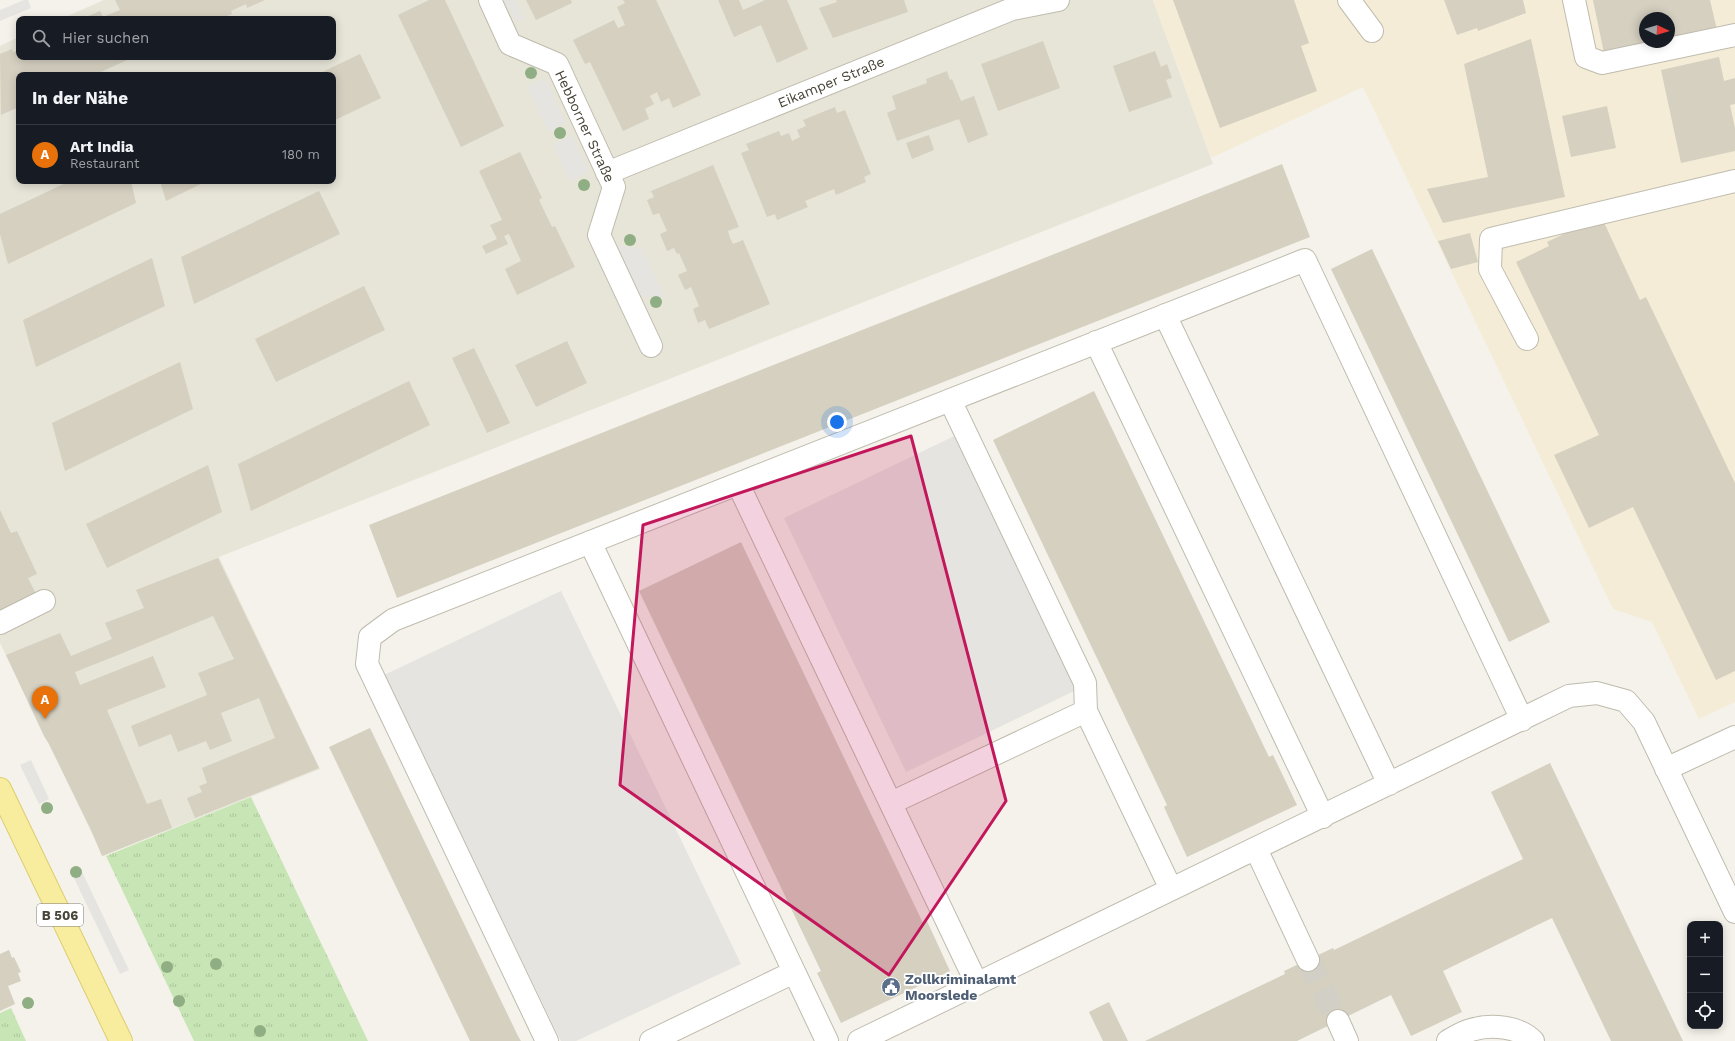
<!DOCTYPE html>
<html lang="de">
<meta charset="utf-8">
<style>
:root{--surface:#171b24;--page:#20242c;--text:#f1f3f6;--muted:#9ea1a6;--line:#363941;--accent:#0b8043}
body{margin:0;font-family:"Work Sans",sans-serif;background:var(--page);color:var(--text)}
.controls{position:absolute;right:12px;bottom:12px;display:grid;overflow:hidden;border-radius:8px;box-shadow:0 2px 10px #0003}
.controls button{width:36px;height:36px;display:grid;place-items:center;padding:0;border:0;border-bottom:1px solid var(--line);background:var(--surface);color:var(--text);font:20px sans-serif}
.compass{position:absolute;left:1639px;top:12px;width:36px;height:36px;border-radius:50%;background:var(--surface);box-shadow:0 2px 10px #0003;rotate:94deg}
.you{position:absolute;left:837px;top:422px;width:14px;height:14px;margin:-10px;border:3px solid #fff;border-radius:50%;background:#1a73e8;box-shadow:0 0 0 6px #1a73e833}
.badge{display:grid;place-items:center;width:26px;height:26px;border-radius:50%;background:var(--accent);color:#fff;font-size:13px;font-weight:700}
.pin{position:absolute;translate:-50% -33px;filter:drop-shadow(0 1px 2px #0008)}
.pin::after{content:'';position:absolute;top:21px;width:14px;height:12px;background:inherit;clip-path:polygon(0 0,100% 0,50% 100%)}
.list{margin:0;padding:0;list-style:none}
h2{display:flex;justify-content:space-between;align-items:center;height:52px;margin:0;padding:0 16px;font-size:17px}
h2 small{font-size:13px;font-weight:400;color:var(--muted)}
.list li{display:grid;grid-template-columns:26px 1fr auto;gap:12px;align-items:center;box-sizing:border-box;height:60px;padding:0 16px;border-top:1px solid var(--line)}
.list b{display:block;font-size:15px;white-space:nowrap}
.list p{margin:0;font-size:13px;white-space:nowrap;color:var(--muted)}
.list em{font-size:13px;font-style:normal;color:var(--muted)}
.icon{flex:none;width:22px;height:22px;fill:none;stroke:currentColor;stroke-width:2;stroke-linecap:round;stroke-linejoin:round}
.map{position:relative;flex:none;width:1735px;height:1041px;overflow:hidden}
.search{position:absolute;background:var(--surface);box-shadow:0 2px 10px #0003;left:16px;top:16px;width:320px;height:44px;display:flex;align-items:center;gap:10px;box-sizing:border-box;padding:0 14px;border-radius:8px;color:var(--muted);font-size:15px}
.panel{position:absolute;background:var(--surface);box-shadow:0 2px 10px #0003;left:16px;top:72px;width:320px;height:112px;border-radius:8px}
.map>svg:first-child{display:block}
.residential{fill:#e7e5d8;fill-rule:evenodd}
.commercial{fill:#f4ecd7;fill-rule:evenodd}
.grass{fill:url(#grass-tufts)}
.parking{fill:#e6e4e1}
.building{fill:#d5d0c0}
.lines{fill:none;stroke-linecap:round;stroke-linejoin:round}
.minor-tunnel{stroke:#d1cfc6;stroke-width:22;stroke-dasharray:22 11;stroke-linecap:butt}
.minor-casing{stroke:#bfbbad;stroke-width:24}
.major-casing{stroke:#dccd6f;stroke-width:24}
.minor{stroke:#fff;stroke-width:22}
.major{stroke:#f8ec9f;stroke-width:22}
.tree{fill:#90ae83}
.marked{fill:#c2185b;fill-opacity:0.2;stroke:#c2185b;stroke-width:3;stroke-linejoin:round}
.labels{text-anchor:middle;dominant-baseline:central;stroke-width:3.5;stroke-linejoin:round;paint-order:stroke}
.shield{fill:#fff;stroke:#7e7c74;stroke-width:1}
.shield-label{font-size:13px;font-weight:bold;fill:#474438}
.street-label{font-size:14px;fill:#474438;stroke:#fff}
.service-label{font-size:14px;font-weight:bold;fill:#4e5e75;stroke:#fff;text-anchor:start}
</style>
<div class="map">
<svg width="1735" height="1041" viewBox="0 0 1735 1041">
<defs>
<pattern id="grass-tufts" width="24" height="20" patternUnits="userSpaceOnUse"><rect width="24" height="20" fill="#c8e5b5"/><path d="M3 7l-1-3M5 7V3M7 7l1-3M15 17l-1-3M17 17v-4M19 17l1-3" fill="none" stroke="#adc69c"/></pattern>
</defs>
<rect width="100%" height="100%" fill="#f4f2ea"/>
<path class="residential" d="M104,0h1049l60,164 -994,393 101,212 -217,87 -103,-213v-597l19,-9v20h314v-38h-272zM19,75h314v106h-314z"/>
<path class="commercial" d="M1153,0h582v702l-36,17 -47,-97 -39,-13 -250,-522 -152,71zM1645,18h24v24h-24z"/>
<path class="grass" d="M251,797l117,244h-174l-88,-185z
M11,1008l15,33h-26v-28z"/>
<path class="parking" d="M24,0h4l3,8 -31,13v-11z
M505,0h10l9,19 -8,4z
M545,78l21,45 -18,9 -21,-45z
M572,135l17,37 -19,9 -17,-37z
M617,246l25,2 23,50 -25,-2z
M973,427l122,254 -189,91 -122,-254z
M561,591l180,373 -165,77h-15l-177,-366z
M31,760l18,39 -10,5 -19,-39z
M82,872l47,98 -9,4 -47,-98z"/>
<path class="building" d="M115,0h150l-18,8 -1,-4 -15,7 1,3 -11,5h-140l19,-8 3,6 17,-7z
M429,0h16l59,126 -43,21 -63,-132z
M526,0h45l1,3 -36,17z
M623,0h33l45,95 -28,13 -4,-10 -8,4 -4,-10 -7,4 4,8 -9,5 4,10 -26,12 -33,-69 -5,2 -12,-24 41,-20 4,8 7,-3 -8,-18 8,-4z
M718,0h21l4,10 22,-10h22l21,49 -31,14 -16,-38 -27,12z
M836,0h68l4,12 -75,26 -14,-30 18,-6z
M1173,0h121l15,43 -8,3 16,45 -97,37z
M1444,0h79l3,13 -48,18 -1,-3 -20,7z
M1593,0h117l7,30 -48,10v-22h-24v24h9l-50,11z
M1531,39l34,158 -122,26 -16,-34 61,-12 -24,-113z
M1043,41l17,47 -62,23 -17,-47z
M12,49l1,3 6,-2v7h115l-40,18h-75v32l-18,8 -1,-61z
M1155,51l6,16 6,-3 5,14 -6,2 6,17 -43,15 -16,-46z
M360,54l21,44 -48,23v-46h-17z
M1719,57l5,24 11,-3v26l-5,1 5,23v23l-54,12 -20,-93z
M947,71l3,9 2,-1 9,22 13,-5 14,39 -20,8 -9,-24 -62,22 -10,-28 9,-4 -4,-13 35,-13 -1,-4z
M1607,106l9,42 -45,9 -9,-41z
M835,107l2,6 8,-3 26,64 -7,3 2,5 -30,13 -2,-6 -29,12 3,6 -31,13 -2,-6 -8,3 -26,-64 8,-3 -3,-6 33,-13 2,5 8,-3 3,8 8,-4 -3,-7 9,-4 -3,-6z
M929,135l5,15 -22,9 -6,-16z
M520,152l22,46 -3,2 13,27 3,-1 20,41 -58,28 -12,-26 16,-8 -12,-27 -5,2 4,8 -22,10 -4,-8 15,-7 -7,-14 12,-5 -23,-49z
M1282,164l28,73 -913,361 -28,-73z
M713,165l26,62 -11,4 2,7 3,6 10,-4 27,64 -61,25 -4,-9 -7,3 -5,-14 6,-3 -8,-19 -6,3 -7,-15 9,-4 -8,-18 -2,1 -3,-6 -7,3 -7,-17 7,-3 -8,-18 -6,2 -6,-15 7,-3 -3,-6z
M70,181h61l5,22 -128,61 -8,-30v-20z
M160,181h47l-41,20z
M319,191l21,43 -146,70 -13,-47z
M1601,216l39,84 6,-3 89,186v188l-19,9 -83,-173 -44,21 -35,-73 45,-20 -83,-173 33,-16 -2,-4z
M1470,233l8,29 -27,7 -13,-28z
M1372,249l178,373 -41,20 -178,-373z
M152,258l13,48 -129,61 -13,-47z
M364,286l21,44 -109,52 -21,-43z
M567,341l20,42 -51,24 -21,-42z
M474,348l36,75 -23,10 -35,-75z
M180,362l13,47 -128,62 -13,-48z
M409,381l21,44 -179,86 -13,-47z
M1094,391l175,366 4,-2 24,50 -110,52 -23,-50 3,-2 -174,-365z
M208,465l14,47 -115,56 -21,-44z
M0,510l11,23 6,-2 20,43 -9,4 8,16 -36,17z
M741,542l182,381 4,-2 23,50 -109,52 -24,-50 4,-2 -182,-380z
M218,558l101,210 -124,50 -8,-20 15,-6 -3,-6 8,-3 -5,-15 73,-30 -16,-40 -38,15 11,28 -22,9 -4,-9 -28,11 -7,-18 -32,13 -8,-21 76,-31 -9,-22 36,-14 -21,-43 -95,39 -43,17 5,13 73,-29 13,31 -59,23 40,94 14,-5 11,29 -70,28 -11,-26 -42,-86 -5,-8 -38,-81 54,-22 11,23 41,-17 -7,-16 39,-15 -8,-18z
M370,728l148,308 3,5h-51l-141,-294z
M1550,763l133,278h-72l-59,-123 -109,53 19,41 -51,24 -20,-41 -94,46h-152l140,-67 -1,-3 49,-23 1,2 189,-91 -32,-67z
M9,950l3,8 2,-1 7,15 -3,1 3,8 -13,5 7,18 -15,7v-57z
M1109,1002l19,39h-25l-14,-29z"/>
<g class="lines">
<path class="minor-tunnel" d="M1308,960l30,61"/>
<defs>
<path id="minor" d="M490,0l20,44 47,20 57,123 -15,48 52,111
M1349,0l23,31
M1574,0l12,57 16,6 133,-28
M607,173l405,-164 46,-9
M1165,315l224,469
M1527,339l-37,-70 1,-30 244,-58
M1096,342l227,475
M950,400l135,283 1,28 85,178
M738,484l239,500
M590,542l237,499
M0,623l44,-22
M1666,769l69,-32
M891,803l195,-92
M1256,849l52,111
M1338,1021l9,20
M547,1041l-180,-377 3,-27 23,-17 912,-360 217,460
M651,1041l143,-69
M859,1041l710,-345 28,-3 29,8 18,21 91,190
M1448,1041c7,-4 15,-9 23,-11 19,-6 48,-4 62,11"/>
<path id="major" d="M0,789l121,252"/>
</defs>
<use href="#minor" class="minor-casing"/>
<use href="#major" class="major-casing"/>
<use href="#minor" class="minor"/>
<use href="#major" class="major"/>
</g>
<g class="tree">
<circle cx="531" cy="73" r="6"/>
<circle cx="560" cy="133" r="6"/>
<circle cx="584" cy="185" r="6"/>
<circle cx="630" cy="240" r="6"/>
<circle cx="656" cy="302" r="6"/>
<circle cx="47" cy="808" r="6"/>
<circle cx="76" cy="872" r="6"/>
<circle cx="216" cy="964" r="6"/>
<circle cx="167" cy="967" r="6"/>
<circle cx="179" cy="1001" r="6"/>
<circle cx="28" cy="1003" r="6"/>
<circle cx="260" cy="1031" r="6"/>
</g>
<path class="marked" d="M911,436l95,365 -117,174 -269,-190 23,-260z"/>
<defs>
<symbol id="civic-disc" viewBox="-11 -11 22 22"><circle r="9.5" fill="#5c6f8a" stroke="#fff"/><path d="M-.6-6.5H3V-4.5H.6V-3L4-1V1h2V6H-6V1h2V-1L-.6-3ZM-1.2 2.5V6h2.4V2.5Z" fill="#fff"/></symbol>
</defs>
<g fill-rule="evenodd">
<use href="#civic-disc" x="880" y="976" width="22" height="22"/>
</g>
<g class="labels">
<rect class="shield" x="37" y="904" width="46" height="22" rx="3"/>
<g class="shield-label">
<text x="60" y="915">B 506</text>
</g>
<g class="street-label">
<text transform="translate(831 82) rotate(-22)">Eikamper Straße</text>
<text transform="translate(585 126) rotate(65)">Hebborner Straße</text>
</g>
<g class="service-label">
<text x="905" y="979">Zollkriminalamt<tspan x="905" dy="16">Moorslede</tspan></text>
</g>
</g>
</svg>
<div class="controls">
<button>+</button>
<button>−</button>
<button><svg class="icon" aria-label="locate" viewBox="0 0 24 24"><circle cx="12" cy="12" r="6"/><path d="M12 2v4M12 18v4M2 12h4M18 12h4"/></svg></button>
</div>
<svg class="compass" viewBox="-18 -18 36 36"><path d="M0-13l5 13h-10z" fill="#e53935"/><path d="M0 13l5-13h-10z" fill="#9ea1a6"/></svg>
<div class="you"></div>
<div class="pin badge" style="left:45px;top:719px;background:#e8710a">A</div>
<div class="search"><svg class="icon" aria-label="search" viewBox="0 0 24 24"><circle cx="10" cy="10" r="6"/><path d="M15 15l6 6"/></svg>Hier suchen</div>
<section class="panel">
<h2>In der Nähe<small></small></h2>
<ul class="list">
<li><span class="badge" style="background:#e8710a">A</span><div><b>Art India</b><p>Restaurant</p></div><em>180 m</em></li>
</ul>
</section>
</div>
